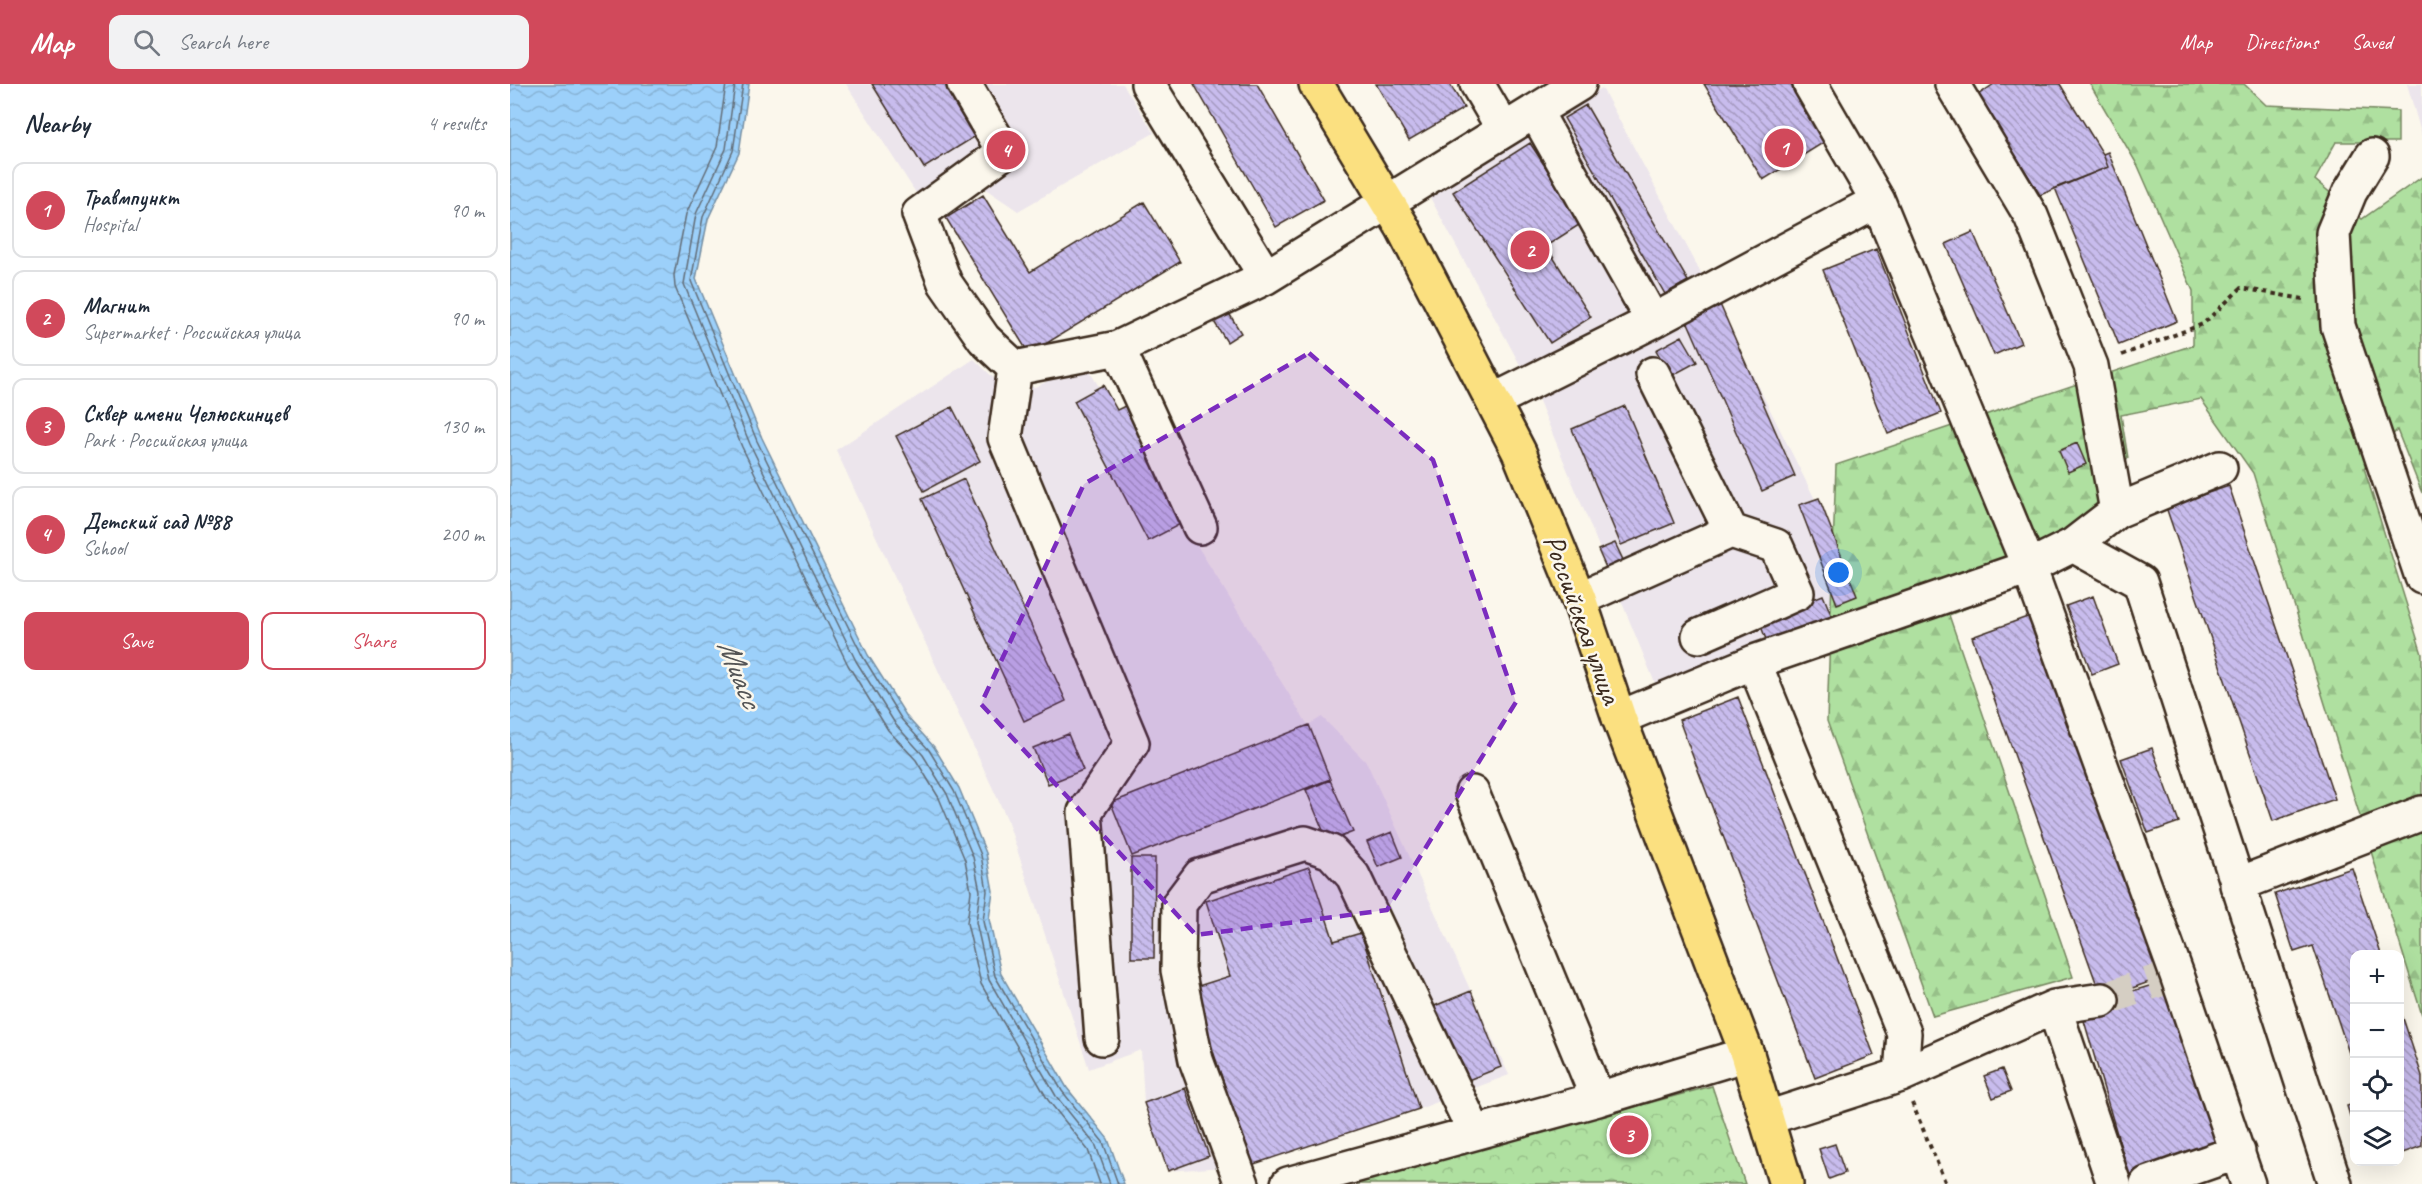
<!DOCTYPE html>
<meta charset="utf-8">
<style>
:root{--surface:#fff;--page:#f2f2f3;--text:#1f2937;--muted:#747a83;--line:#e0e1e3;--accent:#d1495b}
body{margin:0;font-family:Caveat,sans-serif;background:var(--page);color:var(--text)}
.controls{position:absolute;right:18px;bottom:18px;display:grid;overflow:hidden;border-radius:12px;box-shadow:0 6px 24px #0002}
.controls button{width:54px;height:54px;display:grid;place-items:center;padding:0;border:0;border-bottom:2px solid var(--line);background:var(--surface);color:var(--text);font:30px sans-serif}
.you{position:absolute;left:1329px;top:489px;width:21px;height:21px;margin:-15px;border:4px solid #fff;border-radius:50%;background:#1a73e8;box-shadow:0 0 0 9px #1a73e833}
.badge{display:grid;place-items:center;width:39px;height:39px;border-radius:50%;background:var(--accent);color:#fff;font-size:20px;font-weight:700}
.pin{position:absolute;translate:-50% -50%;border:3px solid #fff;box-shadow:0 2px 6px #0006}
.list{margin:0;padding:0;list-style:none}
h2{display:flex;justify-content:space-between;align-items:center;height:78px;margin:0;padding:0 24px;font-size:26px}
h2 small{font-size:20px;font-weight:400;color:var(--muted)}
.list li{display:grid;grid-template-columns:39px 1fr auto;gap:18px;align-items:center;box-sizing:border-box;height:96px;margin:0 12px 12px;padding:0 12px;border:2px solid var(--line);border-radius:12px}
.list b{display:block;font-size:22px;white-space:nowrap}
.list p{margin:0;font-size:20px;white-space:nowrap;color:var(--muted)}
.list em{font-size:20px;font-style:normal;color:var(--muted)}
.actions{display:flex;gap:12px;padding:18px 24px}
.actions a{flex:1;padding:14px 0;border:2px solid var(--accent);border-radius:12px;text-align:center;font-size:21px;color:var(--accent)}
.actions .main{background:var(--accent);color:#fff}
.icon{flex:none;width:33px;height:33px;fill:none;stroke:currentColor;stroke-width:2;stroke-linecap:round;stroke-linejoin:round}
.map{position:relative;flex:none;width:1912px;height:1100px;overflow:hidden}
header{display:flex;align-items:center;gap:36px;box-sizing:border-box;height:84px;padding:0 30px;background:var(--accent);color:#fff}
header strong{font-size:28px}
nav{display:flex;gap:33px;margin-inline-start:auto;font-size:21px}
.search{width:420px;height:54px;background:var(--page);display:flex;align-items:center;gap:15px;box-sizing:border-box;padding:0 21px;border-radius:12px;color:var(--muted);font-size:22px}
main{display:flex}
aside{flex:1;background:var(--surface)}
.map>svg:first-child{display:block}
.built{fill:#ece5ec}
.forest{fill:url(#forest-firs);stroke:#75855f;stroke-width:1.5}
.park{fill:url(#park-crowns);stroke:#75855f;stroke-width:1.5}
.water{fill:url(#water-waves);stroke:#758ea2;stroke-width:1.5}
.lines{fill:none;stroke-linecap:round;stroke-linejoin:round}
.shore{stroke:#626c76;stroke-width:1.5}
.building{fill:url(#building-back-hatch);stroke:#3b2a1e;stroke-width:1.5}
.minor-tunnel{stroke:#d5cec3;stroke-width:33;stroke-dasharray:33 16;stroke-linecap:butt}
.minor-casing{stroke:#3b2a1e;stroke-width:38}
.major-casing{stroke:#3b2a1e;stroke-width:38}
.path{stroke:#3b2a1e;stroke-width:4;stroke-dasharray:4.5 4.5;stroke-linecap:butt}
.minor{stroke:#fbf7ec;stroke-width:33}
.major{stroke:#fbe080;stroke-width:33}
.marked{fill:#7b2cbf;fill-opacity:0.2;stroke:#7b2cbf;stroke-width:4.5;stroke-dasharray:12 8;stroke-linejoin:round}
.labels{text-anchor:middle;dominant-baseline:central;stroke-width:5;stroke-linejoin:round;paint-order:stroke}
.street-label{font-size:30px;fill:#3b2a1e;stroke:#fbf7ec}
.water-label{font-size:32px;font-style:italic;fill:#535455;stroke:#fbf7ec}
</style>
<header>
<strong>Map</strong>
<div class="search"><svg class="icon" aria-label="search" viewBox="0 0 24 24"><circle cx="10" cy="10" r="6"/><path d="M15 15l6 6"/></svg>Search here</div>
<nav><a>Map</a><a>Directions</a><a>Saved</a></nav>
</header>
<main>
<aside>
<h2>Nearby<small>4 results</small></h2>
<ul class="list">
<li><span class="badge">1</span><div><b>Травмпункт</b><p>Hospital</p></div><em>90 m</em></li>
<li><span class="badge">2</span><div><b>Магнит</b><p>Supermarket · Российская улица</p></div><em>90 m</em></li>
<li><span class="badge">3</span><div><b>Сквер имени Челюскинцев</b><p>Park · Российская улица</p></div><em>130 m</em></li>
<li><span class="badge">4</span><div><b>Детский сад №88</b><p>School</p></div><em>200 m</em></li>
</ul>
<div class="actions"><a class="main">Save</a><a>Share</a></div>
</aside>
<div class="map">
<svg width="1912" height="1100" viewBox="0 0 1912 1100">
<defs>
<pattern id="forest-firs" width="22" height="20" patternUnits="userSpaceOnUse" patternTransform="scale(1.5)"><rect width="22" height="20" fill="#afe0a0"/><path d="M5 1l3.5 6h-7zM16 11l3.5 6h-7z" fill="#97c089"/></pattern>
<pattern id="park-crowns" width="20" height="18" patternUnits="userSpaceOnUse" patternTransform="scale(1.5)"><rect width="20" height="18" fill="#afe0a0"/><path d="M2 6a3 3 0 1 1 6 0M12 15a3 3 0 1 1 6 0" fill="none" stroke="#97c089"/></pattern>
<pattern id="water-waves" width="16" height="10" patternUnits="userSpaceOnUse" patternTransform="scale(1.5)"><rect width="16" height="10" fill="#9cd0fa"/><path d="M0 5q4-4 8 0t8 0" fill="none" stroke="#87b3d6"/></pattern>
<pattern id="building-back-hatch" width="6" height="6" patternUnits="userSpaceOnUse" patternTransform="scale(1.5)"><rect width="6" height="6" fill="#c8bced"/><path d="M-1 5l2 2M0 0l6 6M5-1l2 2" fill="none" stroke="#a499bf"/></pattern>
</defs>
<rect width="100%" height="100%" fill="#fbf7ec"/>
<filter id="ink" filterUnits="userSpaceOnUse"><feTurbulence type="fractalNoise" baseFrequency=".0167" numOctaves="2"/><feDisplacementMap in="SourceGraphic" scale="12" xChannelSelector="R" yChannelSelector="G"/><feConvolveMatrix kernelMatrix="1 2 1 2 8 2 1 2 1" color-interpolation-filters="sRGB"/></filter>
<g filter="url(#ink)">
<path class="built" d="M336,0h277l31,49 -136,78 -65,-44 -37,26z
M1897,0h15v52z
M1092,4l104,194 -180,94 -101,-188z
M1206,218l148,295 -209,86 -118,-287z
M464,275l26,25 35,3 50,-23 223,361 14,-8 45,46 142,312 -90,34 -168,56 -83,6 -24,-68 -3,-53 -52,19 -82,-250 -171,-369z"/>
<path class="forest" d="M1580,0h154l22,21 132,6v31h-62l-21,38 47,39 60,-42v316l-25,-63 -33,38 58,186v361l-169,-542 -52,-74 -80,16 7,43 -81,118 -98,39 124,362 -140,39 -106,-295 9,-256 357,-120v-54l-55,-125z"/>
<path class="park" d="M1202,1002l33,98h-398z"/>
<path class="water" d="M0,0h239l-10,69 -31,66 -12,60 66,159 106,217 39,62 27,30 25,41 27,65 7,38 -4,28 12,55 66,114 41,51 16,45h-614z"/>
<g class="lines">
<path class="shore" d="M216,0l-9,63 -31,67 -12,61 1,12 67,160 106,218 40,65 28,30 23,38 26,62 6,31 -4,32 14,61 67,116 40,50 12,34
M225,0l-9,65 -30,65 -12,70 66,160 106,217 40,64 27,30 24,39 26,63 7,34 -4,31 13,58 67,116 40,50 14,38
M233,0l-10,67 -30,66 -12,64 66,160 106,216 39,63 27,30 25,41 27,64 6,36 -4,30 12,55 67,115 41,51 15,42"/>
</g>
<path class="building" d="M362,0h76l31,50 -55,34z
M684,0h63l67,116 -48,27z
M866,0h74l14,24 -55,32z
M1194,0h87l35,57 -63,39z
M1484,0h66l43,70 5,13 -68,28 -62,-100z
M1076,21l102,176 -23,13 -101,-176z
M1020,59l52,80 -36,23 45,71 -41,26 -97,-151z
M1598,68l69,169 -58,24 -64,-157 53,-21 -5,-13z
M473,111l47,77 114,-70 36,60 -151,92 -83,-136z
M1463,148l48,111 -27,12 -48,-111z
M1366,165l65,164 -53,21 -65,-164z
M1209,218l76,174 -33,15 -77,-175z
M714,221l17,28 -14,9 -18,-28z
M1172,252l15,26 -26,14 -15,-26z
M593,301l14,25 14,-7 61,115 -44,23 -74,-140z
M1115,322l49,117 -53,22 -49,-116z
M442,323l28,54 -56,30 -28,-55z
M1567,359l9,21 -18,8 -9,-21z
M454,395l102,222 -42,20 -102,-222z
M1719,402l106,313 -62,22 -107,-314z
M1309,414l38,98 -20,8 -38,-99z
M1105,459l9,19 -17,8 -9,-20z
M1313,511l9,22 -65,25 -8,-21z
M1583,512l25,68 -26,10 -26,-68z
M1520,532l130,362 -58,21 -130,-362z
M1228,613l136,358 -59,23 -136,-358z
M799,641l21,54 -198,77 -21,-53z
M558,650l15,36 -35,14 -15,-36z
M1642,664l27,74 -31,11 -27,-74z
M820,696l23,52 -25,10 -22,-52z
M882,748l10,25 -24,10 -11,-25z
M621,774h24l-1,100h-23z
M799,783l25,74 27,-8 58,176 -168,56 -59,-177 38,-12 -24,-75z
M1842,784l29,86h-27v114l-41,-122 -19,6 -19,-58z
M1659,896l49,169 -89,26 -49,-168z
M961,907l30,76 -38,15 -31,-75z
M1890,925l22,67v70l-22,8z
M1492,985l9,22 -18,7 -9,-22z
M675,1004l24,68 -41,15 -24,-68z
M1844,1020v25l-7,-23z
M1325,1060l10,29 -16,6 -10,-30z"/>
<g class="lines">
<path class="minor-tunnel" d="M1592,916l58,-20"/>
<defs>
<path id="minor" d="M454,0l40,68 -85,62 26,69 39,56 31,29 103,-20 148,-71 313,-193
M638,0l118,193
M967,0l27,46
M1300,0l68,117 151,366 148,408 71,209
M1442,0l79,132 60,150 26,145
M1025,27l118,210
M1862,72l-22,36 -17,41 5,93 84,251
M608,264l82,179
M505,284l-10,70 127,305 -47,69 17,226
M983,317l160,-80 225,-120
M1563,461l67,37 195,602
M1069,515l152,-68 -78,-157
M1189,552l98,-43 -21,-47 -45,-15
M1244,578l150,371 -3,42
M1109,634l135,-56 275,-95 44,-22 44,-34 103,-43
M962,709l126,306
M1727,801l185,-72
M1544,923l48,-7
M1257,1034l134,-43 153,-68 60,177
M732,1100l-46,-124 -18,-90 1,-66 21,-28 105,-33 26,9 22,24 121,255
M778,1100l310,-85 149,-45
M1637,1100l91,-32"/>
<path id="major" d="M806,0l87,144 116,224 60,147 40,119 128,336 39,130"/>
</defs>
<use href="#minor" class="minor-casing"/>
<use href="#major" class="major-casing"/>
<path class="path" d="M1612,271l81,-31 38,-36 62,11
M1402,1019l34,81"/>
<use href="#minor" class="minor"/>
<use href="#major" class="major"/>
</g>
</g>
<path class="marked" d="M799,269l124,107 83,242 -129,208 -191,25 -215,-231 103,-220z"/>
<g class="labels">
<g class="street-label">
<text transform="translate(1073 535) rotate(70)">Российская улица</text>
</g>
<g class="water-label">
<text transform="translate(230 589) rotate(68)">Миасс</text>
</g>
</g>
</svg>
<div class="controls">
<button>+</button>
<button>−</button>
<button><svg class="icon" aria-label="locate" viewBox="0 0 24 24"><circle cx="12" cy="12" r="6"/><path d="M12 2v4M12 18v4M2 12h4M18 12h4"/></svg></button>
<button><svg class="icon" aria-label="layers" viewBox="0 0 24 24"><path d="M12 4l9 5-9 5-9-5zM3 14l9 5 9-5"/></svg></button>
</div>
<div class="you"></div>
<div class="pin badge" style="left:1274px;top:64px">1</div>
<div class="pin badge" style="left:1020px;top:166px">2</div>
<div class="pin badge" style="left:1119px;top:1051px">3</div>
<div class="pin badge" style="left:496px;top:66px">4</div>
</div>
</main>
